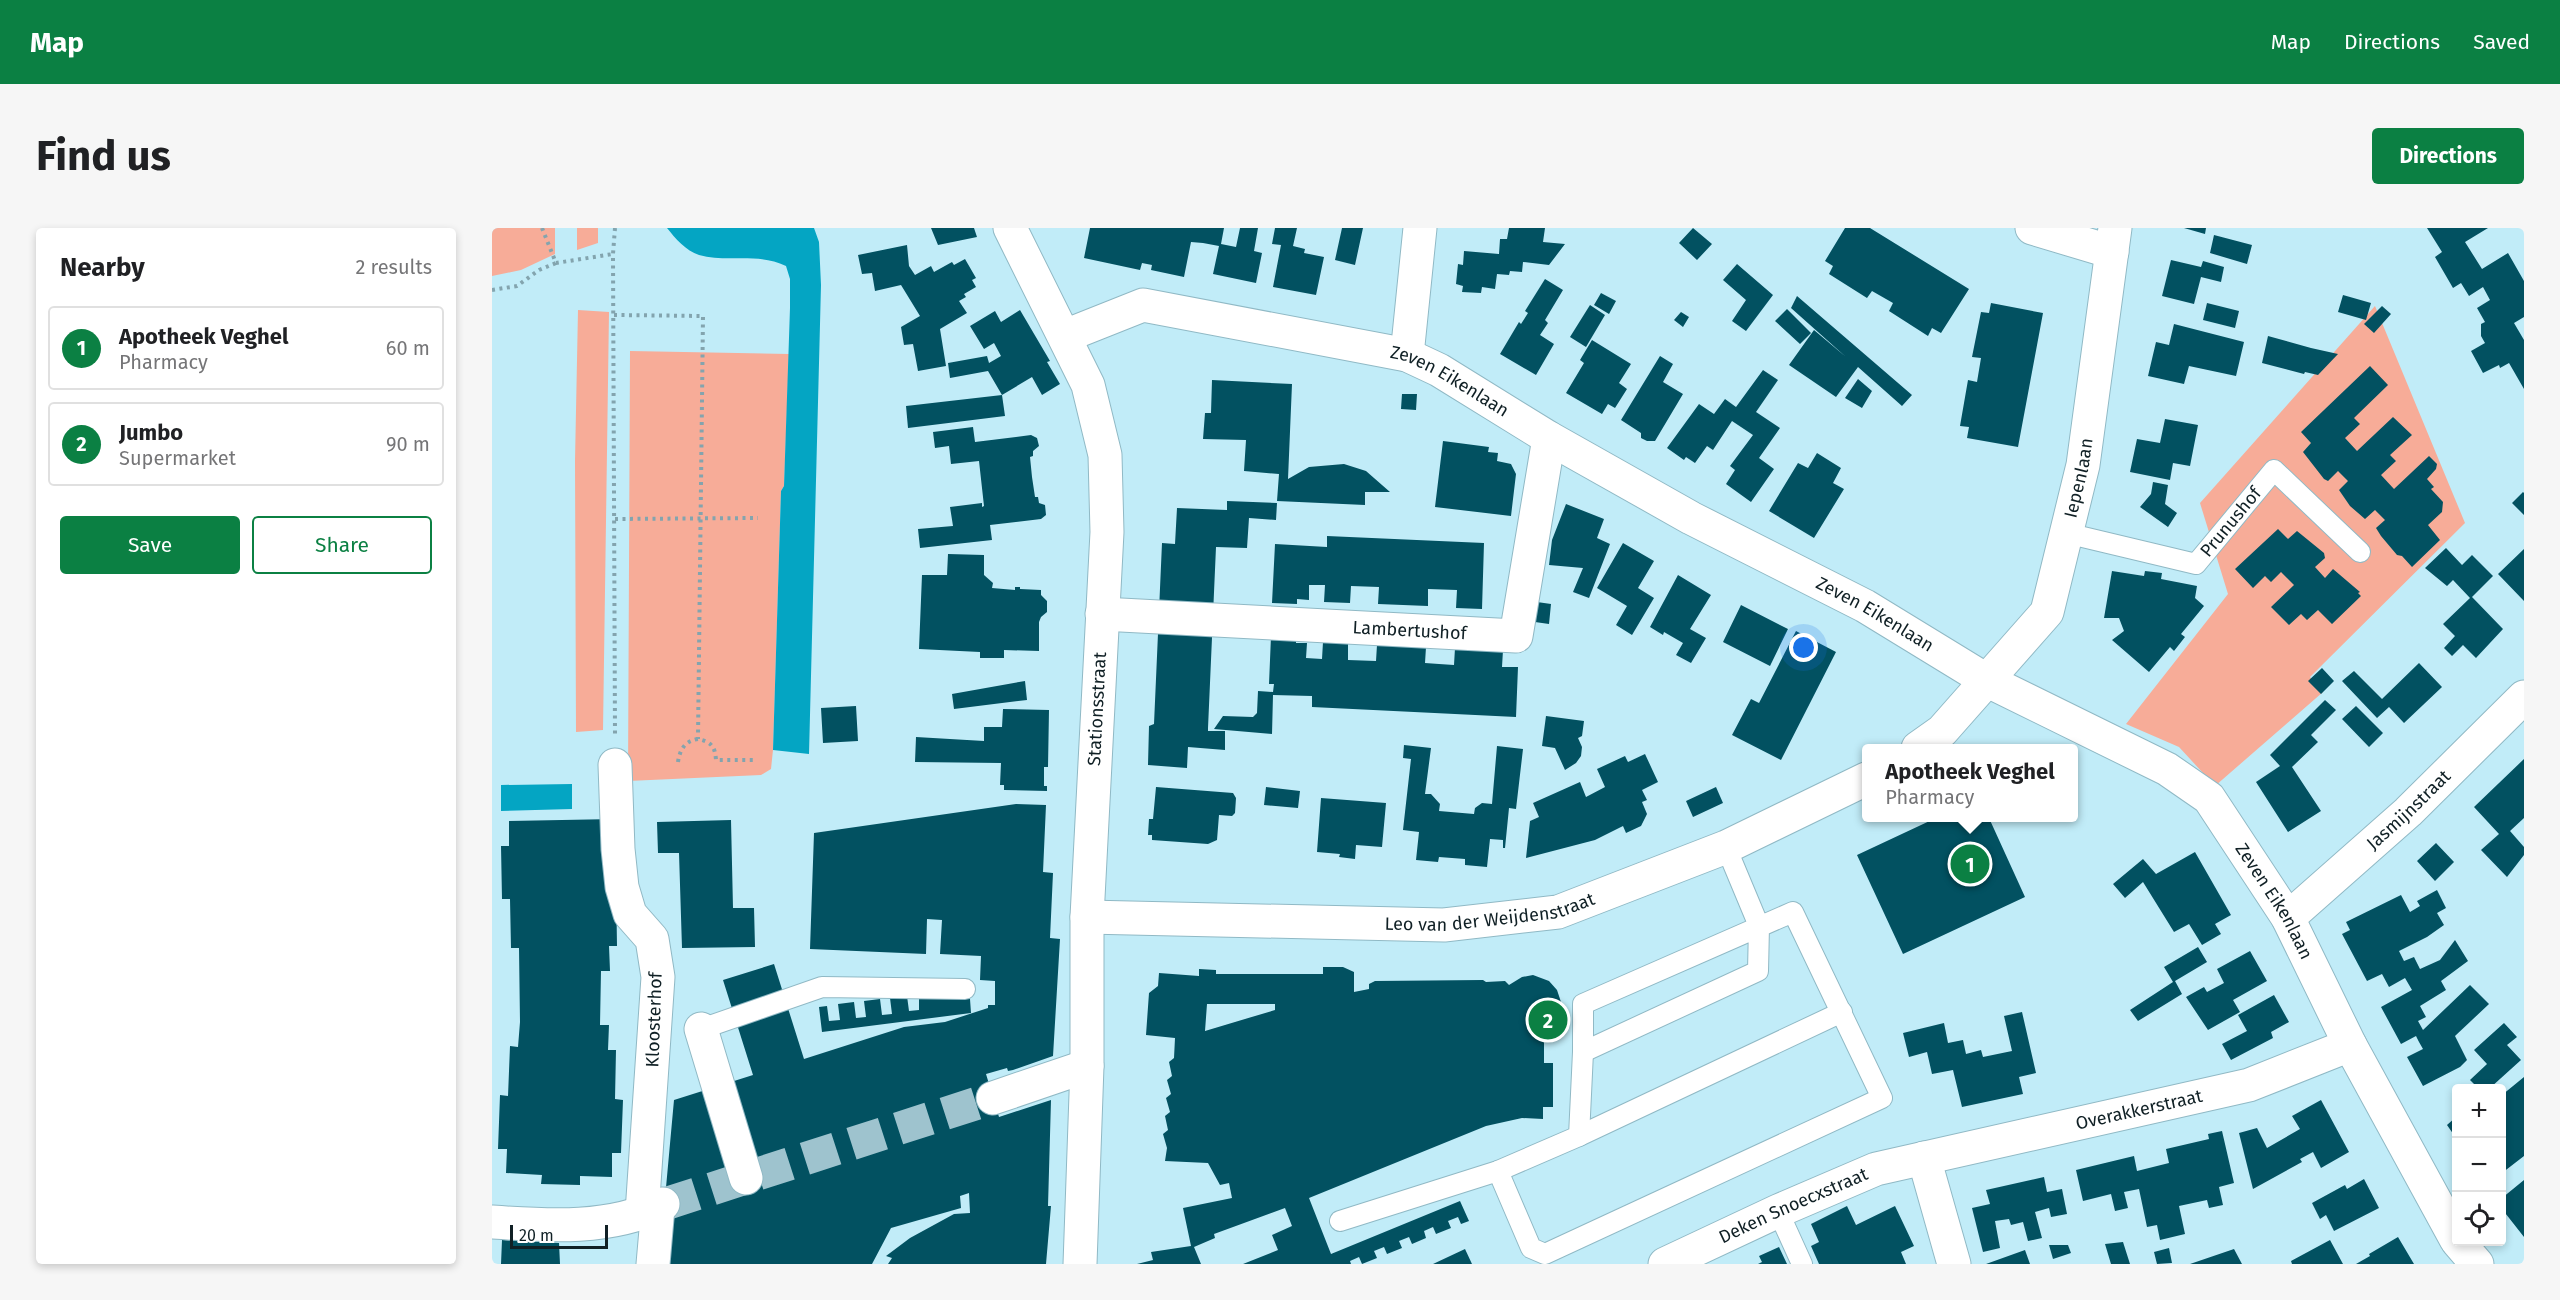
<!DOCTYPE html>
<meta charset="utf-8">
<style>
:root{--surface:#fff;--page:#f6f6f6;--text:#202124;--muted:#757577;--line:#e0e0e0;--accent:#0b8043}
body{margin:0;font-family:"Fira Sans",sans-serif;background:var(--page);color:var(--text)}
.controls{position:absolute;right:18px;bottom:18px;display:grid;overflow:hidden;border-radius:6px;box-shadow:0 3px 9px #0003}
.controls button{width:54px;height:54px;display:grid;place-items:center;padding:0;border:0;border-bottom:2px solid var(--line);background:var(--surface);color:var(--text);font:30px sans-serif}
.scale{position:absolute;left:18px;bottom:15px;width:98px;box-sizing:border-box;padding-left:6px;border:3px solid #102025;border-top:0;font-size:16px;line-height:21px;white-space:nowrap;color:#102025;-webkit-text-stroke:4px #fff;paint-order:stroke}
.you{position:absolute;left:1312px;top:420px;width:21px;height:21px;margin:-15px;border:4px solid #fff;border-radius:50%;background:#1a73e8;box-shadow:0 0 0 9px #1a73e833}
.badge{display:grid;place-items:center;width:39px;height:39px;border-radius:50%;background:var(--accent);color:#fff;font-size:20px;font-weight:700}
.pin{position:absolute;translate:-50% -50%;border:3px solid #fff;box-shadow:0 2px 6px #0006}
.popup{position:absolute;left:1370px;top:516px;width:216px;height:78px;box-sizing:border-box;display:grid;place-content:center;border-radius:6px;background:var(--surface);filter:drop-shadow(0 2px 4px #0005);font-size:20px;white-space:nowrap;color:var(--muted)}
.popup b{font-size:22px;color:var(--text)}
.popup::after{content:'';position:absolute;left:50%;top:100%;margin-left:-12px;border:12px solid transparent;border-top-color:var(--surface)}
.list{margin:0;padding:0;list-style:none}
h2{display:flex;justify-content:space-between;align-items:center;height:78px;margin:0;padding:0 24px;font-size:26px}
h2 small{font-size:20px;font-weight:400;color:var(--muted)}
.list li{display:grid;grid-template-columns:39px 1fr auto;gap:18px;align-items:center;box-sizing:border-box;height:84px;margin:0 12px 12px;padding:0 12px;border:2px solid var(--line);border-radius:6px}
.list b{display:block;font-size:22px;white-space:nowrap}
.list p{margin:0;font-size:20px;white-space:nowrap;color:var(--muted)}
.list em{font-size:20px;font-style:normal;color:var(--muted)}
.actions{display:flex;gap:12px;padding:18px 24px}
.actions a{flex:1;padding:14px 0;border:2px solid var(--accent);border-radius:6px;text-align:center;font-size:21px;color:var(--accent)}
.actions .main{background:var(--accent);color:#fff}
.icon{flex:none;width:33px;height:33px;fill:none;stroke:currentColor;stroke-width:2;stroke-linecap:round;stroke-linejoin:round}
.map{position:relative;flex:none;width:2032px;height:1036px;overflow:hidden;border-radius:6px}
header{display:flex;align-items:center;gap:36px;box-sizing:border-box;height:84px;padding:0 30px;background:var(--accent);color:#fff}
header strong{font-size:28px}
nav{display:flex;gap:33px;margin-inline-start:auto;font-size:21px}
.intro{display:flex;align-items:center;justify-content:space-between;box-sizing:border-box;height:144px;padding:0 36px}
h1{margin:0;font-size:42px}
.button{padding:15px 27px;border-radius:6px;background:var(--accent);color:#fff;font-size:21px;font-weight:700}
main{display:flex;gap:36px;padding:0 36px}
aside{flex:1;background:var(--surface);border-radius:6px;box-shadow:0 3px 9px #0003}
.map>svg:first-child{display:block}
.green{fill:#f7ac98}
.water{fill:#04a5c3}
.building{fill:#025161;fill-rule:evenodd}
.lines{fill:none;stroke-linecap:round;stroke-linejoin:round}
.minor-tunnel{stroke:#9ec3ce;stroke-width:33;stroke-dasharray:33 16;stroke-linecap:butt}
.service-casing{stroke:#90b9c5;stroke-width:22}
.minor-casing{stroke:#90b9c5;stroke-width:35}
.path{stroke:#83a4ae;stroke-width:4;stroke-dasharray:3 4.5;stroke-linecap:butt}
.service{stroke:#fff;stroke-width:20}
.minor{stroke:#fff;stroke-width:33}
.labels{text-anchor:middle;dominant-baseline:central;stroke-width:6;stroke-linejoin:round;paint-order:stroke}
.street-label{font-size:18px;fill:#102025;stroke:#fff}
</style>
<header>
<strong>Map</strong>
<nav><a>Map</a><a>Directions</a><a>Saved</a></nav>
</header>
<div class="intro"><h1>Find us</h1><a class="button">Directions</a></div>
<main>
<aside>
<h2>Nearby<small>2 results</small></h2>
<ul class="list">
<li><span class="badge">1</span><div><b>Apotheek Veghel</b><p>Pharmacy</p></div><em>60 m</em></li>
<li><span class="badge">2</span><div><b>Jumbo</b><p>Supermarket</p></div><em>90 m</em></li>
</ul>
<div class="actions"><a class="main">Save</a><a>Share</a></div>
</aside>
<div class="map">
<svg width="2032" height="1036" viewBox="0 0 2032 1036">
<rect width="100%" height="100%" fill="#c1ecf8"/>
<path class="green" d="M0,0h63v26l-34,16 -29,6z
M85,0h21v15l-21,7z
M1883,78l90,217 -155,154 13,15 -108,94 -36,-39 -53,-23 102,-130 -28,-91z
M86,82l31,2 -6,418 -27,2 -1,-271z
M138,123l159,3 -5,132 -3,5 -8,259 -2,19 -10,6 -133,6z"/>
<path class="water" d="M175,0h147l5,14 2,43 -12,469 -36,-4 8,-259 3,-5 6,-178v-29l-4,-13c-29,-14 -59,-3 -87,-11 -13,-4 -24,-17 -32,-27z
M80,556v25l-71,2v-26z"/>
<path class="building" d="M439,0h43l3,9 -39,8z
M598,0h134l-3,16 15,3 4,-19h18l-4,23 8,2 -6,30 -43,-9 6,-28 -16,-3 -12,-1 -7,35 -33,-7 1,-5 -10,-2 -2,7 -56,-12z
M783,0h22l-4,18 12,3 -1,4 20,4 -8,38 -43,-8 8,-42 -9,-1z
M850,0h21l-8,37 -20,-5z
M1017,0h36l-2,14 22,2 -16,21 -26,-3 -1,10 -12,-1 -1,4 -12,-1 -2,15 -13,-2 -1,6 -19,-1 1,-6 -7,-2 2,-20 5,1 1,-14 35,3 1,-15h7z
M1201,0l19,16 -15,16 -18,-17z
M1353,0h25l99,61 -28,44 -9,-5 -4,8 -39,-25 4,-8 -21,-12 -5,7 -38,-24 4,-8 -8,-5z
M1692,0h22l-1,6z
M1935,0h61l-23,14 17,27 26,-16 16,28v36l-10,6 10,17v49l-15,-26 -9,5 -1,-3 -16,8 -12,-22 14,-8 -4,-7v-12l4,-2 -8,-14 13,-8 -7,-13 -14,9 -8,-13 -8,5 -18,-31 7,-5z
M1722,7l38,10 -5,19 -37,-11z
M415,17l2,21 6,9 16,-9 3,6 18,-10 2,3 11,-6 11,19 -4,2 4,7 -12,7 2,3 -7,4 8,12 -27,16 6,37 -28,5 -5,-27 -9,1 -3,-18 19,-11 -19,-31 -26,6 -3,-18 -10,1 -4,-19z
M1679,32l30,7 2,-6 21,6 -3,15 -20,-5 -7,27 -32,-8z
M1245,36l36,31 -27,36 -14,-10 14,-21 -23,-20z
M1053,51l18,11 -18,30 3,3 -8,12 14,9 -18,31 -36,-21 19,-32 2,2 7,-11 -3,-2z
M1109,65l15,8 -7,13 -15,-9z
M1851,67l28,8 -5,17 -28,-8z
M1305,68l115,99 -10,11 -44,-39 -22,30 -47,-32 25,-35 32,27 -55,-49z
M1499,75l52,10 -25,134 -51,-9 2,-11 -9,-1 8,-46 9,2 4,-24 -9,-1 9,-45 8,1z
M1715,75l32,8 -4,17 -32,-8z
M1098,77l15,10 -19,32 -16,-10z
M1890,78l9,8 -17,19 -10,-9z
M1295,81l24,24 -11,11 -25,-23z
M528,82l30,51 -3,1 13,22 -18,11 -10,-18 -30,18 3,21 -97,12 -2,-22 96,-11 -14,-24 -38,7 -2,-15 39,-7 2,7 12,-7 -7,-13 -10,6 -14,-23 25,-15 6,11z
M1189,84l8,5 -6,10 -9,-7z
M1682,96l70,18 -8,34 -47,-10 -5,18 -36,-8 8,-34 13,3z
M1776,108l43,12 27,6 -20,21 -13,-3 -1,2 -42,-11z
M1100,112l39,24 -12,19 8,6 -12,19 -7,-4 -6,10 -36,-21 18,-30 -4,-3z
M1168,128l13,8 -10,18 20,12 -28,47h-8l-6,-3v-5l-20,-13z
M1878,138l18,19 -34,33 6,6 -15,14 12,13 36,-34 19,18 -22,20 6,6 -15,14 13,14 35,-33 8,8 -1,5 -9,10 7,8 -3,2 12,13 -1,10 -14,13 12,15 -28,27 -10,-11 -5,-1 -16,-19 -5,-8 9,-8 -10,-10 -10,9 -15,-13 -11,-16 9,-9 -10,-10 -10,10 -4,-2 -21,-27 8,-9 -10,-11z
M1271,142l15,10 -22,32 24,16 -21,30 15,11 -23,33 -25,-18 9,-14 -5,-4 23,-31 -21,-14 -19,29 -6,-4 -12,17 -9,-6 -2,3 -17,-12 32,-44 15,10 11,-15 11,8z
M1366,151l14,12 -10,17 -17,-10z
M720,152l80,4 -4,95 21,-12 35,-3 22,7 24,21h-25v13l-88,-4 2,-27 -35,-3 2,-31 -43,-1 2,-26h6z
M910,166h15l-1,16 -15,-1z
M1673,191l33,6 -8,41 -17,-3 -3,17 -40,-8 7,-33 23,4z
M481,199l2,15 56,-7 6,3 2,8 -6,5v5l-3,1 2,20 3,20h3l1,6 6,2 1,10 -5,4 -51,6 2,15 -72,8 -2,-19 35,-3 -3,-19 32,-4v4l2,-1 -5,-45 -28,3 -2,-18 -14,2 -2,-16z
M951,213l46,6 -1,5 10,1 -1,8 14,3 5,10 -5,42 -76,-9z
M1325,225l24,15 -8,15 11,6 -30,49 -45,-27 29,-48 10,5z
M1661,254l15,3 -3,19 12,9 -9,14 -28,-20 11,-13z
M2031,264l1,1v22l-12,-12z
M735,273l50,2 -1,17 -27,-2 -2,30 -31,-1 -8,181v3h17v19l-37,-3 -1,21 -39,-3 1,-39 5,-2 8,-181 13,1 2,-36 50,2z
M1074,276l38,15 -7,19 13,6 -21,54 -16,-6 10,-24 -34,-3 3,-25z
M1786,301l10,10 9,-8 27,22 1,5 -10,9 10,11 8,-9 27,23 -2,1 3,3 -29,28 -14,-14 -11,10 -6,-6 -12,11 -18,-18 23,-22 -13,-13 -10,10 -6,-6 -12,12 -18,-19z
M835,308l157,7 -2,66 -26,-1 1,-18 -29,-1v17l-50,-2 1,-17 -28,-1 -1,17 -26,-1 1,-17h-16v15l-12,-1v5l-25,-1 3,-59 52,3z
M1131,315l31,18 -16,27 16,10 -22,37 -16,-10 11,-19 -30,-18z
M1954,320l16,17 10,-10 21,21 -21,21 31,32 -27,29 -13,-13 -11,11 -8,-8 11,-12 -12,-12 27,-26 -17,-18 -6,6 -22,-18z
M2032,321v52l-26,-27z
M456,326l36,1v20l9,8 -1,5 23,2v-3h5v2l21,1v5l6,6v11l-6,5 -2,5v29l-35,-1v8h-24v-6l-61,-3 3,-74h25z
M1620,343l32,5 1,-5 17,2 -1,6 36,7 -2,12 9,8 -23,28 4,3 -11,14 -4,-4 -21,25 -37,-32 12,-9 -5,-13h-15z
M1186,347l33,20 -21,34 16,9 -15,25 -15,-8 7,-12 -19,-11 -1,3 -13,-8z
M1045,374l14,2 -2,20 -14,-2z
M1249,377l47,24 -18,37 -47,-24z
M1304,403l40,21 -55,108 -49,-25 19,-36 8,4z
M779,408l25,1v6h11l-1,15 16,1 1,-17 25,2v16l28,1 1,-16 49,2 -1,16 14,1 15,1 1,-17 48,2 -1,17h16l-2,50 -204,-10v-11l-39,-1 -1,39 -58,-5 9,-13 30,1 4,-4 1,-22 15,1 1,-8h-5z
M1927,435l23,24 -38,36 -15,-16 -12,11 -35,-37 12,-10 28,28z
M1830,440l12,13 -13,13 -13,-13z
M533,453l2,19 -73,9 -2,-15z
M1833,472l11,10 -25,25 7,7 -26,25 29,44 -33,21 -32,-50 24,-16 -10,-11z
M364,478l2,35 -35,2 -2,-35z
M1864,478l27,27 -14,14 -27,-28z
M511,481l46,1 -1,57h-4v19h3v5l-43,-1v-5h-4l1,-22 -86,-1 1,-25 68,4v-14h18z
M1054,488l38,5 -2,15 -4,2 4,9 -1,9 -5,7 -11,7 -10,-22 -13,-2z
M912,517l27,3 -6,46h6l9,10 -1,7 35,3 1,-6 7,-5 10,1 5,-58 26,3 -7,60 -7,-1 -4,40h-2v-8l-13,-1 -3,28 -22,-2v-6l-26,-2 -1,5 -22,-2 3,-28 -16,-2 8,-71 -8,-1z
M1153,526l13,28 -16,8 5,10 -5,2 5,12 -6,12 -15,7 -3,-7 -28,14 -69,18 4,-37 9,-4 -6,-14 47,-21 6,15 19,-10 -8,-18 28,-13 3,6z
M2032,531v59l-14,13 14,16v8l-17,22 -26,-27 18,-16 -25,-27z
M664,559l77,6 3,5 -1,15 -3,3 -13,-1 -2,25 -9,4 -56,-4v-5h-4l1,-16h4z
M774,559l34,4 -2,17 -34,-3z
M1224,559l7,16 -30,14 -7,-16z
M829,570l65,5 -4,44 -26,-2 -1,14 -16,-2 1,-3 -23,-2z
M524,576l30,1 -3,67 10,1 -3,65 10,1 -7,117 -40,14 -5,1 -1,-3 -21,6 13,43 52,-17 -3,106h3l-5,58h-158l4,-6 -6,-2 24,-18 44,-24 16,-1 -1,-20 -9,3 1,12 -70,20 -19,36h-213l15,-164 79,-25 -30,-95 51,-16 30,95 100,-32 41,-5 43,-14v-3h7v-24l-15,-1 1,-24 -41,-2 2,-34 -15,-1 -1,35 -116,-5 4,-116z
M1444,590h53l36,79 -122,57 -46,-99z
M123,591l2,127h-8l1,25h-9l-1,54h9l-1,25h8l-1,49 8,1 -2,53h-9v24l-32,-1v9l-39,-1 1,-9 -36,-2 1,-24h-9l2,-54 8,1 2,-50 8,1 2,-25 -1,-74h-8l-1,-49h-8l-1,-53h8v-25z
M239,592l2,88h21l1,39 -73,1 -3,-95h-21l-1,-31z
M1944,615l18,19 -19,19 -18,-20z
M1703,624l36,63 -16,9 6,10 -19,11 -13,-21 -15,8 -31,-50 -18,16 -12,-14 30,-25 13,15z
M1945,662l9,18 -9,5 7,12 -17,12 -28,14 5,10 10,-4 6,12 20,-9 15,-20 13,21 -27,20 5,9 -26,16 6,11 -8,4 5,9 47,-45 19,19 -34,32 12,24 -7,7 -37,19 -16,-29 16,-8 -4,-7 -3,-6 -15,8 -20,-37 31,-17 -7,-12 -16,9 -7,-13 -15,7 -25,-47 8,-4 -4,-8 55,-27 9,17 10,-6 -3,-5z
M1706,719l9,15 -32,19 7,13 -44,27 -8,-11 43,-28 -9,-15z
M1758,723l17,30 -34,19 7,12 -32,18 -22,-33 18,-10 3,5 17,-9 -7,-14z
M831,739h20l11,5v20l15,-3v-5l6,-3 108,-1 3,2 19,-1 4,4 13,-8 11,-2 16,6 8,9 4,12 -4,19 -13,12v30h9v44h-10v12l-21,-1 -36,8 -177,72 22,56 129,-53 9,20 -8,3 -3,-7 -10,4 3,7 -15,6 -3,-7 -9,4 2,7 -14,6 -3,-7 -10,4 3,7 -15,6 -3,-7 -10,4 3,7 -15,6 -3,-7 -9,4 1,3h-108l35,-14 -6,-15 20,-9 -7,-18 -71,26 1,4 -21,9 7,17h-64l16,-4 -2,-8 40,-6 -8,-38 49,-10 -3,-15 -9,2 -12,-22 -43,-2 2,-13 -4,-14 5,-4 -3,-14 5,-4 -4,-14 5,-4 -4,-14 5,-4 -3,-14 5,-4 1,-20 -29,-3 3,-42 9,-7 1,-13 40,3v-7l17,1v4h107zM715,776h68v6l-70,21z
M1782,767l15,27 -18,10 2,6 -42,22 -9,-16 25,-13 -9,-16z
M415,768l2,15 10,-1v-13l51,2 1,14 -149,19 -3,-25 8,-1 2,15 11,-1 -2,-16 16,-2 2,16 10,-1 -2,-16 16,-2 2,16 10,-1 -2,-16z
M1530,784l14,61 -17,4 4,17 -61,13 -9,-37 -21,4 -5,-22 -18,5 -6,-24 41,-10 4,20 15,-3 3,14 15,-4 2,7 29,-6 -8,-35z
M2012,795l13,14 -10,8 14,15 -31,28h-12l-8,-8 17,-16 -13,-14z
M2032,849v79l-22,17v-78z
M1829,872l28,52 -28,16 -8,-16 -13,7 2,3 -49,27 -14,-56 18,-5 10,20 33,-19 -8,-13z
M1964,889v21l-9,-13z
M1730,903l12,52 -15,4 4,18 -14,3 -2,-8 -28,6 6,28 -25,6 -3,-15 -10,2 -8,-38 -15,3 4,16 -13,3 -4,-17 -28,7 -7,-31 58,-14 3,15 32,-8 -3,-14 43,-10 -1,-5z
M1552,949l3,15 15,-3 5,25 -16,3 -2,-9 -14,4 7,26 -14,3 -5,-19 -12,3 -2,-6 -14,2 5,27 -17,4 -11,-44 18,-4 -4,-14z
M1872,951l15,29 -45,23 -8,-16 -6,4 -8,-16 33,-18 2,4z
M2032,952v57l-22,-28v-11z
M1355,978l9,19 39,-19 19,40 -13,6 5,12h-87l-8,-18 8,-4 -8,-18z
M1906,1009l16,27h-58l14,-8 -1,-2z
M10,1012l57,3 1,21h-59z
M1838,1012l13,24h-51l-1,-3z
M1631,1014l7,22h-19l-6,-20z
M1557,1017h19l3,8 -18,6z
M1287,1019l8,17h-29l4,-2 -3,-6z
M1677,1020l3,15 -15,1 -3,-12z
M973,1021l7,15h-39z
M1742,1021l8,15h-52z
M1533,1022l5,14h-44z"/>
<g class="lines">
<path class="minor-tunnel" d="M173,976l328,-106"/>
<defs>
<g id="service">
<path id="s1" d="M1574,305l130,31 78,-94 86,82"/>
<path d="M209,801l121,-42 143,2"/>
<path d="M1087,908l263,-124"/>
<path d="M1006,943l33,77 14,6 337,-156 -89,-186 -210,92v48l175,-81 1,-45 -33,-79"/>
<path d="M1286,983l24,53"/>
<path d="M848,993l158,-50 81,-35 4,-84"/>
</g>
<g id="minor">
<path d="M518,0l78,157 17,70 2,77 -20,385v149l-7,198"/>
<path d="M1540,0l80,24"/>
<path id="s2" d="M573,108l78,-31 264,50 32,15 110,68 142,80 174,88 121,74 181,89 42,29 79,120 62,127 106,194"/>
<path d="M915,127l13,-127"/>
<path id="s3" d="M610,386l414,22 33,-198"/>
<path id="s4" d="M1426,520l24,-17 105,-119 36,-147 32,-237"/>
<path d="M123,537l3,84 4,38 8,27 22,25 6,38 -16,236"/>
<path id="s5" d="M595,689l357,8 114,-13 168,-65 140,-68"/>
<path id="s6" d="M1796,690l120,-106 116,-115"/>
<path d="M209,801l45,149"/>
<path d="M501,870l94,-32"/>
<path d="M1432,930l30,106"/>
<path d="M0,994c57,4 119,8 171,-18"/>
<path d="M1966,1014l19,22"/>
<path d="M161,1036l5,-57"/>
<path id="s7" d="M1173,1036l113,-53 98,-42 373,-84 101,-40"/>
</g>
</defs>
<use href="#service" class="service-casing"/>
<use href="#minor" class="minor-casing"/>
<path class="path" d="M50,0l14,35 57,-9
M123,0l-2,26 2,480
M0,62l25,-4 22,-16 17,-7
M122,87l89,1 -5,423
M123,291l143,-1
M186,534c2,-13 7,-21 20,-23 14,3 17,8 18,21h40"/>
<use href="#service" class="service"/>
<use href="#minor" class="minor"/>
</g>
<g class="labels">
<g class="street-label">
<text stroke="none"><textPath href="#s2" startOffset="402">Zeven Eikenlaan</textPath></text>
<text stroke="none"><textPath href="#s4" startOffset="326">Iepenlaan</textPath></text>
<text stroke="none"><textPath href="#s1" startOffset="188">Prunushof</textPath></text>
<text stroke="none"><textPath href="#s2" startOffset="888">Zeven Eikenlaan</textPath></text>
<text stroke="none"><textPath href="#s3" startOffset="308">Lambertushof</textPath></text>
<text transform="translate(605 481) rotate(-87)">Stationsstraat</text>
<text stroke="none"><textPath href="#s6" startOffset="162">Jasmijnstraat</textPath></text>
<text stroke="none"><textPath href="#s2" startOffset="1392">Zeven Eikenlaan</textPath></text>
<text stroke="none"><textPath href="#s5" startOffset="404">Leo van der Weijdenstraat</textPath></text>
<text transform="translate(162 792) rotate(-88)">Kloosterhof</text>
<text stroke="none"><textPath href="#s7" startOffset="501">Overakkerstraat</textPath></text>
<text stroke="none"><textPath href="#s7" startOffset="141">Deken Snoecxstraat</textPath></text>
</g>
</g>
</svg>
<div class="controls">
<button>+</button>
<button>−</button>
<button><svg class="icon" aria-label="locate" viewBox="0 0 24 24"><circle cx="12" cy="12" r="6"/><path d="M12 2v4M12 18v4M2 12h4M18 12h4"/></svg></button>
</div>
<div class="scale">20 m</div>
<div class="you"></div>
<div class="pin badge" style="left:1478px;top:636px">1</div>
<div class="popup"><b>Apotheek Veghel</b>Pharmacy</div>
<div class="pin badge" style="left:1056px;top:792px">2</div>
</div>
</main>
